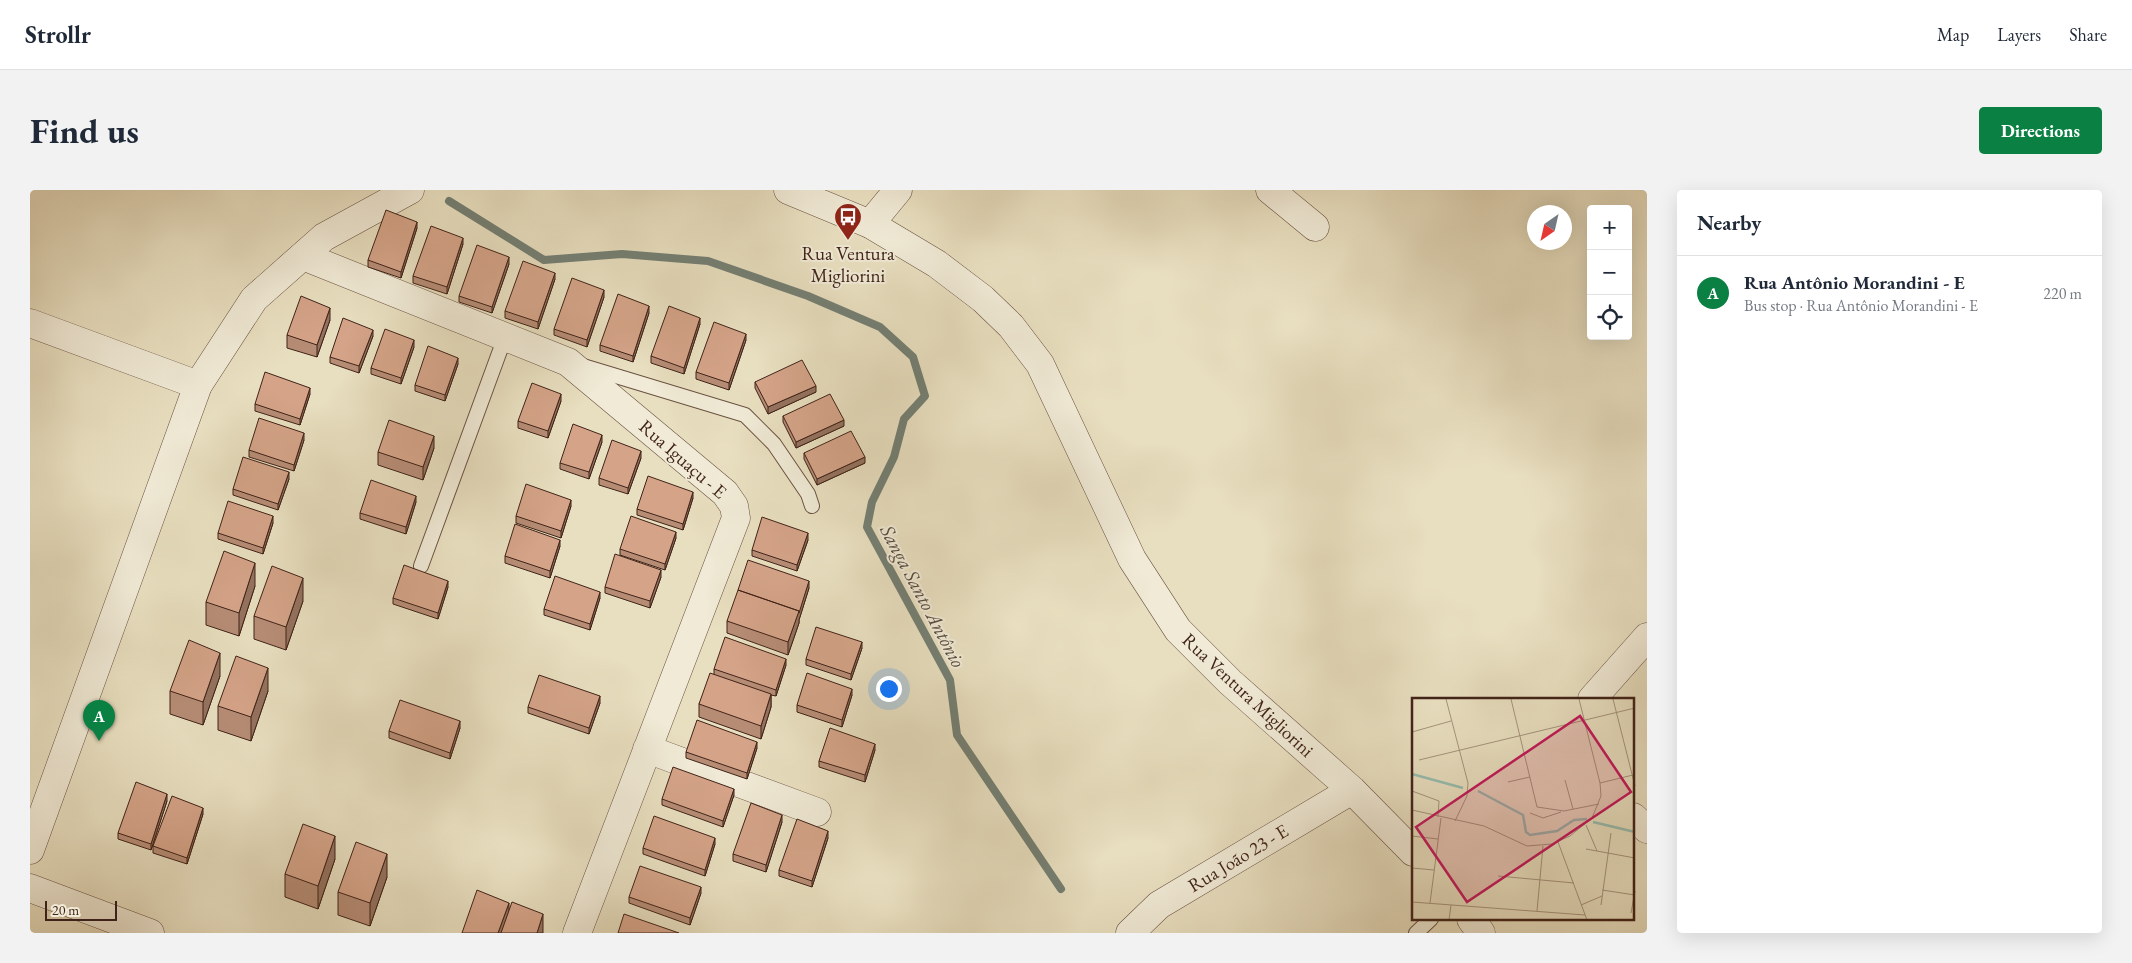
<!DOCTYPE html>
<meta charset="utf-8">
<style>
:root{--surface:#fff;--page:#f2f2f3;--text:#1f2937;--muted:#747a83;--line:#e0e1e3;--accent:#0b8043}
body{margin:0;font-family:"EB Garamond",serif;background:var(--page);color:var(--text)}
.controls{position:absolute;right:15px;top:15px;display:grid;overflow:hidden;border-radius:5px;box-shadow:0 5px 20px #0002}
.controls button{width:45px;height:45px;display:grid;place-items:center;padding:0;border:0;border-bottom:1px solid var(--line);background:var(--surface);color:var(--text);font:25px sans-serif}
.compass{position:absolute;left:1497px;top:15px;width:45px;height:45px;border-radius:50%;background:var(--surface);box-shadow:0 5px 20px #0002;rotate:214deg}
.scale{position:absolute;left:15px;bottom:12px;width:72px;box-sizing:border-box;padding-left:5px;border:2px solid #402318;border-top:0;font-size:14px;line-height:18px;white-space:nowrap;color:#402318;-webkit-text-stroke:4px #f0ead6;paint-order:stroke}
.you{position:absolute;left:858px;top:498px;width:18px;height:18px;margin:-12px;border:4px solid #fff;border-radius:50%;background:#1a73e8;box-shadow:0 0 0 8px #1a73e833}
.badge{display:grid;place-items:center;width:32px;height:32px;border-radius:50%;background:var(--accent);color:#fff;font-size:16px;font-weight:700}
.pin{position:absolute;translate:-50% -41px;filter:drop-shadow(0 1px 2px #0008)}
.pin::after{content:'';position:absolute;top:26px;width:18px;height:15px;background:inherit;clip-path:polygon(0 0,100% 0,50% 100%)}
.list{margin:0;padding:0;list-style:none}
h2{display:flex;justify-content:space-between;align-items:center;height:65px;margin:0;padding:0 20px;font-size:21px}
h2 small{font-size:16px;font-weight:400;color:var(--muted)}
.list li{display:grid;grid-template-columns:32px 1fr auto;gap:15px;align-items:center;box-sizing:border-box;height:75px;padding:0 20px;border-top:1px solid var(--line)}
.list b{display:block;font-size:19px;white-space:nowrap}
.list p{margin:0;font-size:16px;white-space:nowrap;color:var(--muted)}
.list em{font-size:16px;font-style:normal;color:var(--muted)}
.icon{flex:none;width:28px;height:28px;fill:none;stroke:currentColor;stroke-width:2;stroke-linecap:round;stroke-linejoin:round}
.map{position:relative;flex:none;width:1617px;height:743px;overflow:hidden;border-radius:5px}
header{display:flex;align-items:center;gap:30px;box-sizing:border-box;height:70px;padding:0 25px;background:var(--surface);border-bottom:1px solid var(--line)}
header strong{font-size:24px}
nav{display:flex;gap:28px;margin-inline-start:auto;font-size:18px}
.intro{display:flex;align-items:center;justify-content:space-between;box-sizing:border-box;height:120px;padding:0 30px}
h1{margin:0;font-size:35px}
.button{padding:12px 22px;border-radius:5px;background:var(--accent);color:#fff;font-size:18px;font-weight:700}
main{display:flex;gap:30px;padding:0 30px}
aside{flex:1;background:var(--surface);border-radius:5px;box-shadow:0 5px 20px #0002}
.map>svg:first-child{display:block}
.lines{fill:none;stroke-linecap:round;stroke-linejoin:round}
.stream{stroke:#747f73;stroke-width:8}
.service-casing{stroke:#6a5242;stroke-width:16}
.minor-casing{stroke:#6a5242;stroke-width:29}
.tertiary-casing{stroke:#6a5242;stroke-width:29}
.service{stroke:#f0ead6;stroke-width:14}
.minor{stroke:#f0ead6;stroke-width:28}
.tertiary{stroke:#f0ead6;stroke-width:28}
.wall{fill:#b68c75;stroke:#402318}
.shaded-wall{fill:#94725f;stroke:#402318}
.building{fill:#d4a388;stroke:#402318}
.labels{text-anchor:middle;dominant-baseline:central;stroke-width:4;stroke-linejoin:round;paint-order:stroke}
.poi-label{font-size:19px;fill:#402318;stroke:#f0ead6}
.street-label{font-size:19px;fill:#402318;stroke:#f0ead6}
.water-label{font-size:20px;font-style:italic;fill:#564a3e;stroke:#f0ead6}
.inset-river{fill:none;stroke:#97bdb0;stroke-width:2.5}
.inset-road{fill:none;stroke:#a5947d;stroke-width:1}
.view{fill:#c2185b;fill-opacity:0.15;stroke:#c2185b;stroke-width:2.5}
.inset-edge{fill:none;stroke:#402318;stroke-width:2.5}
</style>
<header>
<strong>Strollr</strong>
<nav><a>Map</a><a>Layers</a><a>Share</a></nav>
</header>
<div class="intro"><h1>Find us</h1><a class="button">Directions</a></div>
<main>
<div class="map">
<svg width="1617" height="743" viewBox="0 0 1617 743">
<rect width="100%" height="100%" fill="#e8dfc0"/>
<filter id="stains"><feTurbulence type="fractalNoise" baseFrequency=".004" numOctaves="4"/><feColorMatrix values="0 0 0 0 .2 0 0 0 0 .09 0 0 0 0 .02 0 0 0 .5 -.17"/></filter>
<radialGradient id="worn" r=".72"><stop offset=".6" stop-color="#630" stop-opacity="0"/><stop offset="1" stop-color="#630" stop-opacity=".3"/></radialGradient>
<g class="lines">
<path class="stream" d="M419,11l95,59 78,-6 86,7 100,35 72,31 33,30 12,39 -21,23 -10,38 -22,45 -5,25 83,153 7,55 104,154"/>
<defs>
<path id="service" d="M553,176l162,49 29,29 34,50 4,12
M391,376l84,-229
M1386,743l15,-14"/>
<path id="minor" d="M1240,0l45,37
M840,34l28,-34
M273,66l265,106 157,131 9,13 2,12 -159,415
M0,133l168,62
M1562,509l55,-62
M617,559l170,63
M1603,627l14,12
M0,698l120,45"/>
<path id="tertiary" d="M758,0l82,34 67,40 46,35 28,27 29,38 92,195 46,71 52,52 122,108 61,62
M0,660l168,-465 56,-86 70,-62 86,-47
M1441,729l10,14
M1100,743l29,-28 193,-115"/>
</defs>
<use href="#service" class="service-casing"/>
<use href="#minor" class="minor-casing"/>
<use href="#tertiary" class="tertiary-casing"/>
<use href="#service" class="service"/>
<use href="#minor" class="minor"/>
<use href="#tertiary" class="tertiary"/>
</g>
<path class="wall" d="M387,38l-16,50 -33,-11v-7z
M433,54l-16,50 -34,-11v-7z
M479,74l-17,49 -33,-11v-6z
M525,89l-17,50 -33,-11v-7z
M574,107l-17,50 -33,-12v-6z
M619,123l-16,49 -33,-11v-6z
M300,130l-13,37 -30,-9v-13z
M670,134l-16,50 -33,-11v-7z
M343,146l-14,37 -29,-10v-6z
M716,150l-17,50 -33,-11v-7z
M384,157l-13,37 -30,-10v-6z
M428,174l-13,37 -30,-10v-6z
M725,192l61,10 -48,22 -13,-26z
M280,204l-10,31 -45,-14v-7z
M531,211l-13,37 -30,-10v-7z
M753,226l61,10 -48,22 -13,-26z
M274,250l-10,31 -45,-14v-7z
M572,252l-13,37 -29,-10v-6z
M404,258l-11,32 -45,-15v-13z
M774,263l61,10 -48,22 -13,-26z
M611,268l-13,36 -29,-9v-7z
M259,289l-11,31 -45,-15v-6z
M663,308l-10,32 -46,-15v-6z
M386,312l-10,32 -46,-15v-6z
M541,316l-10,32 -45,-15v-7z
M243,333l-10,31 -45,-15v-6z
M646,348l-11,32 -45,-15v-6z
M778,350l-11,31 -45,-15v-6z
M530,356l-10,32 -45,-15v-7z
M631,387l-11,31 -45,-15v-6z
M225,396l-16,50 -33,-11v-23z
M418,397l-10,32 -45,-15v-6z
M779,398l-10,32v3l-11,32 -61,-22v-12z
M570,408l-10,32 -46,-15v-6z
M273,411l-17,49 -32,-11v-23z
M832,458l-11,32 -45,-15v-6z
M756,475l-10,31 -5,-1v12l-10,32 -62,-22v-13l15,-30v-5z
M190,486l-17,49 -33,-11v-23z
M238,501l-17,50 -33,-11v-24z
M822,505l-10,32 -45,-15v-7z
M570,513l-11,31 -61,-21v-6z
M430,538l-10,31 -61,-21v-7z
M727,558l-10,31 -61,-21v-6z
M845,560l-10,32 -46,-15v-6z
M704,605l-11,32 -61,-22v-6z
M137,611l-16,49 -33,-11v-6z
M173,624l-16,50 -34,-11v-7z
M752,632l-16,50 -33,-11v-7z
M798,648l-16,49 -33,-11v-6z
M685,654l-10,32 -62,-22v-6z
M305,669l-17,50 -33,-12v-23z
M357,687l-17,49 -32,-11v-23z
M671,703l-11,32 -61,-22v-6z"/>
<path class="shaded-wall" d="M387,32v6l-16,50v-6z
M433,48v6l-16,50v-7z
M479,67v7l-17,49v-6z
M525,83v6l-17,50v-7z
M574,100v7l-17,50v-7z
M619,116v7l-16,49v-6z
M300,118v12l-13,37v-12z
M670,128v6l-16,50v-6z
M343,140v6l-14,37v-7z
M716,144v6l-17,50v-7z
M384,150v7l-13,37v-6z
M428,168v6l-13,37v-6z
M786,196v6l-48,22v-7z
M280,198v6l-10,31v-6z
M531,204v7l-13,37v-7z
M814,230v6l-48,22v-6z
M274,243v7l-10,31v-6z
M572,245v7l-13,37v-7z
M404,246v12l-11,32v-13z
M611,261v7l-13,36v-6z
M835,267v6l-48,22v-6z
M259,282v7l-11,31v-6z
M663,302v6l-10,32v-6z
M386,306v6l-10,32v-7z
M541,310v6l-10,32v-7z
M243,326v7l-10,31v-6z
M646,342v6l-11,32v-6z
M778,343v7l-11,31v-6z
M530,350v6l-10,32v-7z
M225,373v23l-16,50v-23z
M631,380v7l-11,31v-7z
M273,388v23l-17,49v-23z
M418,391v6l-10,32v-6z
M779,391v7l-10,32v3l-11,32v-13z
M570,402v6l-10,32v-6z
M832,452v6l-11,32v-6z
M190,463v23l-17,49v-23z
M756,469v6l-10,31v-6z
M238,478v23l-17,50v-24z
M822,499v6l-10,32v-7z
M741,504v13l-10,32v-13z
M570,506v7l-11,31v-6z
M430,531v7l-10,31v-6z
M727,552v6l-10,31v-6z
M845,554v6l-10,32v-7z
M704,599v6l-11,32v-6z
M137,604v7l-16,49v-6z
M173,618v6l-16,50v-6z
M752,625v7l-16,50v-7z
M798,641v7l-16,49v-6z
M305,646v23l-17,50v-23z
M685,648v6l-10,32v-6z
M357,664v23l-17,49v-23z
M671,697v6l-11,32v-7z
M479,713v23l-3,7h-8z
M513,724v19h-6z"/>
<path class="building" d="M356,20l31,12 -16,50 -33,-12z
M401,36l32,12 -16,49 -34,-11z
M447,55l32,12 -17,50 -33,-11z
M493,71l32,12 -17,49 -33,-11z
M542,88l32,12 -17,50 -33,-11z
M588,104l31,12 -16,50 -33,-11z
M271,106l29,12 -13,37 -30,-10z
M639,116l31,12 -16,50 -33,-12z
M313,128l30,12 -14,36 -29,-9z
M684,132l32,12 -17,49 -33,-11z
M355,139l29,11 -13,38 -30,-10z
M398,156l30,12 -13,37 -30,-10z
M772,170l14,26 -48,21 -13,-25z
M235,182l45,16 -10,31 -45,-15z
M502,193l29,11 -13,37 -30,-10z
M800,204l14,26 -48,22 -13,-26z
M229,228l45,15 -10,32 -45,-15z
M359,230l45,16 -11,31 -45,-15z
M543,234l29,11 -13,37 -29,-9z
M821,241l14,26 -48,22 -13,-26z
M582,250l29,11 -13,37 -29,-10z
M213,267l46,15 -11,32 -45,-15z
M618,286l45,16 -10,32 -46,-15z
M341,290l45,16 -10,31 -46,-14z
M496,294l45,16 -10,31 -45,-15z
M198,311l45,15 -10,32 -45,-15z
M601,326l45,16 -11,32 -45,-15z
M732,327l46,16 -11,32 -45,-15z
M485,334l45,16 -10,31 -45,-15z
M194,361l31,12 -16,50 -33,-11z
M585,364l46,16 -11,31 -45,-14z
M718,370l61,21 -10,32v-2l-61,-21z
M374,375l44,16 -10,32 -45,-15z
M242,376l31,12 -17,49 -32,-11z
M525,386l45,16 -10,32 -46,-15z
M708,400l61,21 -11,31 -61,-21z
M786,437l46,15 -11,32 -45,-15z
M695,447l61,22 -10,31 -62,-21z
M159,450l31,13 -17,49 -33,-11z
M206,466l32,12 -17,49 -33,-11z
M680,483l61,21 -10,32 -62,-22z
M777,483l45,16 -10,31 -45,-15z
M509,485l61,21 -11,32 -61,-21z
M370,510l60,21 -10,32 -61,-22z
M667,530l60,22 -10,31 -61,-21z
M800,538l45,16 -10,31 -46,-14z
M643,577l61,22 -11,32 -61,-22z
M106,592l31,12 -16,50 -33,-11z
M142,606l31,12 -16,50 -34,-12z
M721,613l31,12 -16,50 -33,-11z
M624,626l61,22 -10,32 -62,-22z
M767,629l31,12 -16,50 -33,-11z
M273,634l32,12 -17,50 -33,-12z
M326,652l31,12 -17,49 -32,-11z
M610,676l61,21 -11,31 -61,-21z
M447,700l32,13 -11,30h-36z
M482,712l31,12 -6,19h-36z
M594,724l55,19h-61z"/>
<defs>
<symbol id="bus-pin" viewBox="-11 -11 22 30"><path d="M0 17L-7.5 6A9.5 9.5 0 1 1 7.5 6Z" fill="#8f2418" stroke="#f0ead6"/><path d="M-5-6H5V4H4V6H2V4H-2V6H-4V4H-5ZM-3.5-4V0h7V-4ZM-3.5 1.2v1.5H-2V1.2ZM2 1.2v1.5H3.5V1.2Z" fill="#fff"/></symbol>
</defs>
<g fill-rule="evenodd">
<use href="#bus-pin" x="802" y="11" width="32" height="43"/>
</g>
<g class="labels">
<g class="poi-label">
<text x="818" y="63">Rua Ventura<tspan x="818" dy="22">Migliorini</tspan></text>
</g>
<g class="street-label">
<text transform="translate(653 269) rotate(41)">Rua Iguaçu - E</text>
<text transform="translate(1218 505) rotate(43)">Rua Ventura Migliorini</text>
<text transform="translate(1208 668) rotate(-31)">Rua João 23 - E</text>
</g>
<g class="water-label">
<text transform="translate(893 406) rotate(62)">Sanga Santo Antônio</text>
</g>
</g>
<g transform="translate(1382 508)">
<rect width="222" height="222" fill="#e8dfc0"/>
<path class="inset-river" d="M0,76l51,14M66,93l45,24 3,17 4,3 27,-4 17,-11 13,-1M181,124l42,10"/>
<path class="inset-road" d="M34,1l22,84 -1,13 -12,25M99,1l26,108 27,4 35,-7M201,1l22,87M0,34l39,-11M7,62l216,-52M153,82l8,29M96,84l22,-5M188,85l33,-8M0,93l27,10 -1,16M0,112l72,16 43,20 25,-2 18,-8 22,-18 9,-22 -1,-13 -21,-84M118,115l13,5 18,-6M174,127l11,26M0,138l26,3M146,144l29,78M174,151l49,9M0,170l22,2M86,178l76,7M190,192l33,5M0,204l173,13M18,205l11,-85M169,207l21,-9M189,207l10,-72M125,213l6,-65M219,215l4,-22M37,222l2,-15"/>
<path class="view" d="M168,18l51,76 -164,110 -51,-75z"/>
<rect width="222" height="222" class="inset-edge"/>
</g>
<rect width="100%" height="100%" filter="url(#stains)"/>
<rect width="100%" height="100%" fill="url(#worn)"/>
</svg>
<div class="controls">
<button>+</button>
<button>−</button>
<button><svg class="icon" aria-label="locate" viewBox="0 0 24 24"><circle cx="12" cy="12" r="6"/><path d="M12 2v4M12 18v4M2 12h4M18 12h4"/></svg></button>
</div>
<svg class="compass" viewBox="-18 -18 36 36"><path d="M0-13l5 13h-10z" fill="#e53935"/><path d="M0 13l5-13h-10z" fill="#747a83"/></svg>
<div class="scale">20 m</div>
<div class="you"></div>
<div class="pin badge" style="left:69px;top:551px">A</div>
</div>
<aside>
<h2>Nearby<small></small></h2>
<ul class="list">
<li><span class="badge">A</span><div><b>Rua Antônio Morandini - E</b><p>Bus stop · Rua Antônio Morandini - E</p></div><em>220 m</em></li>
</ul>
</aside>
</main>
